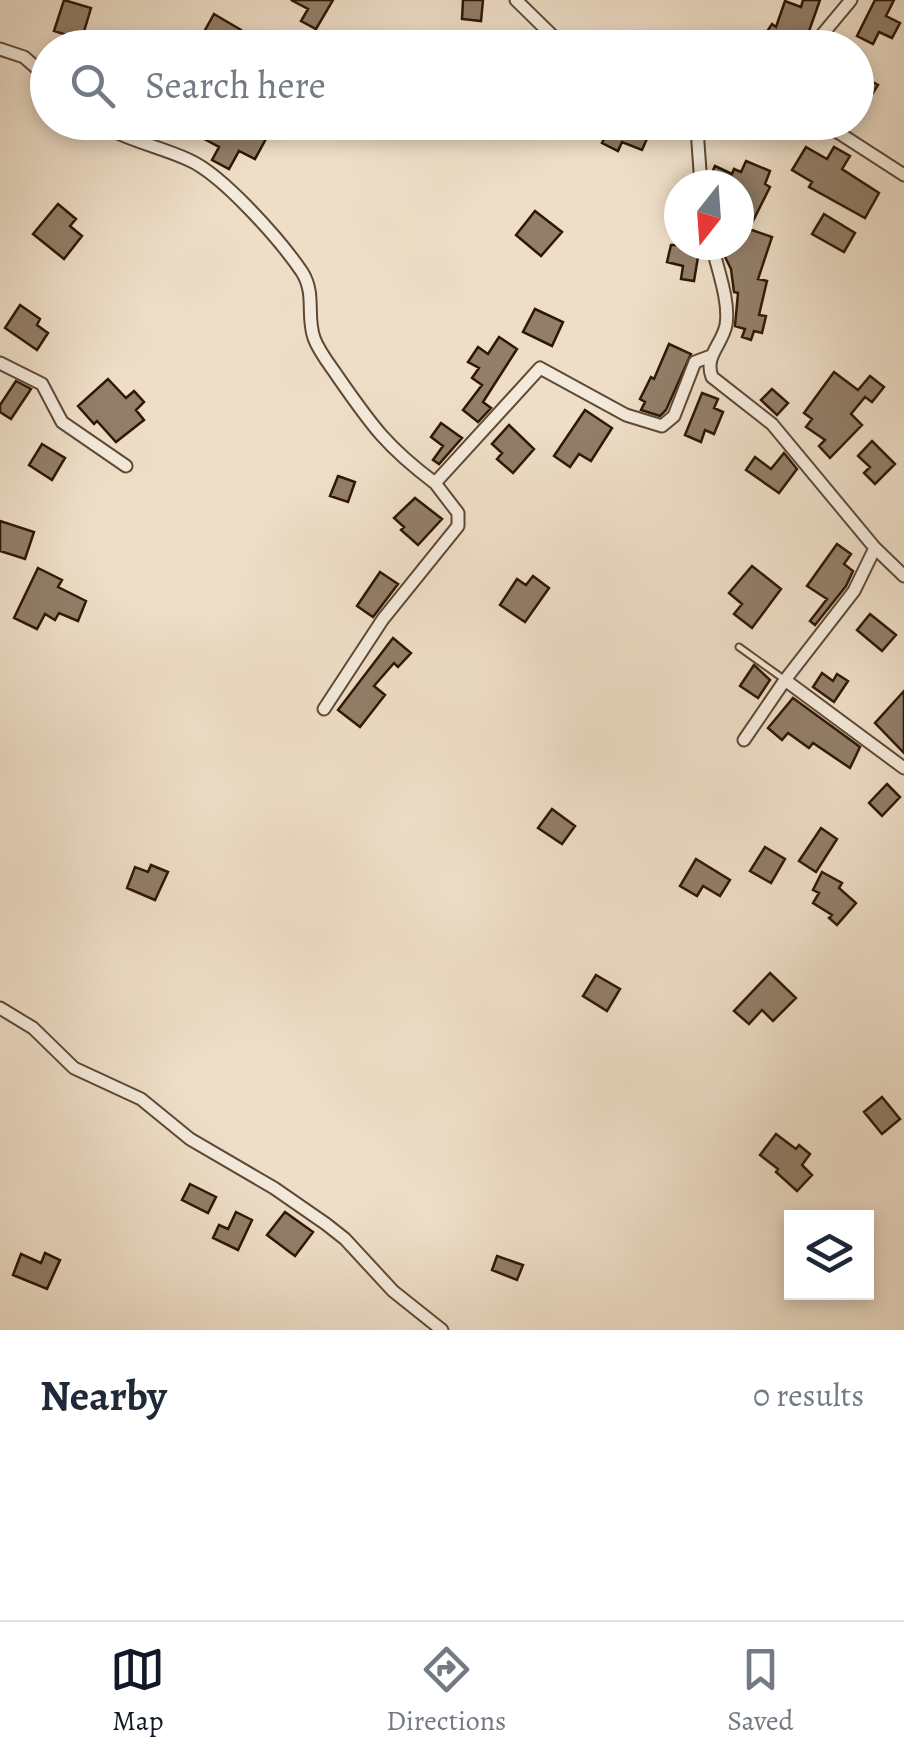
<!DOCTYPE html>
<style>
:root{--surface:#fff;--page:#f2f2f3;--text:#1f2937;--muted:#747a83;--line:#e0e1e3;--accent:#111827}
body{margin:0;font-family:Alegreya,serif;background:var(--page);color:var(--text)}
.controls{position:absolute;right:30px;bottom:30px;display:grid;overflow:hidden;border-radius:0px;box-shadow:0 5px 15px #0003}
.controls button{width:90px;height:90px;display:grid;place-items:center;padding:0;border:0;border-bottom:2px solid var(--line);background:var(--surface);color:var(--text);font:50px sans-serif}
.compass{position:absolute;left:664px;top:170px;width:90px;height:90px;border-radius:50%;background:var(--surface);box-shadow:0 5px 15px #0003;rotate:197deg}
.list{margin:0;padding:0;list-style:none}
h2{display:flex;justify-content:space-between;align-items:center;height:130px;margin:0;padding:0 40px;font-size:42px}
h2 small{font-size:32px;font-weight:400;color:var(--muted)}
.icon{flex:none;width:55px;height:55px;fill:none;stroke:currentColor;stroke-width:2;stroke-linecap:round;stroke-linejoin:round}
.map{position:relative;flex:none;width:904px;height:1330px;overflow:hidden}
.search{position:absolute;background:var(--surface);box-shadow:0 5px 15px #0003;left:30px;right:30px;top:30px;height:110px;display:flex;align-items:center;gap:25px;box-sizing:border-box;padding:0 35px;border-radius:55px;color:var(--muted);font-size:38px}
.sheet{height:290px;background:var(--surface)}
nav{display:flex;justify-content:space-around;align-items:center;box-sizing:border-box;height:140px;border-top:2px solid var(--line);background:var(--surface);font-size:28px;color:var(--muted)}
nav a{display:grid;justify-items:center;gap:5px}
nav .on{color:var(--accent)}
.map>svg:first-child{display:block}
.building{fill:#927e69;stroke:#2f1703;stroke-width:2.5}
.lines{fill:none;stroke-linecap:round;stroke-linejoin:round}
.lane-casing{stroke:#5f4934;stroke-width:9}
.street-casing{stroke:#5f4934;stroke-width:15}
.lane{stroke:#f4eadb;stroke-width:5}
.street{stroke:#f4eadb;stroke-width:11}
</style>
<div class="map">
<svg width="904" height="1330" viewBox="0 0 904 1330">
<rect width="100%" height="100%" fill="#eedec7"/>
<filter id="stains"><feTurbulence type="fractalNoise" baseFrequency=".002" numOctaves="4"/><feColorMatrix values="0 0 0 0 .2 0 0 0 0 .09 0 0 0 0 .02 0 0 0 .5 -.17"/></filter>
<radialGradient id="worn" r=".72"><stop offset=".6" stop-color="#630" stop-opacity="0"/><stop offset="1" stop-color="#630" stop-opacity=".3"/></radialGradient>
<path class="building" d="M64,0l27,8 -12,40 -18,-4 3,-10 -10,-3z
M291,0h42l-17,29 -15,-8 7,-12z
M463,0h20l-2,21 -19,-2z
M803,0h17l-13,37 -7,11h-25l-13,-9 10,-15 4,3 9,-26 16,6z
M875,0h19l-8,16 14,7 -8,15 -13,-6 -6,12 -16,-8z
M214,14l27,16 -10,18h-36z
M864,77l14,8 -22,35v-31z
M204,122h27l18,11 3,-6 16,8 -13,24 -16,-8 -10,18 -17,-9 7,-13 -22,-12z
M613,122h13l24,10 -8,18 -20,-8 -4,9 -16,-8z
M806,147l21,12 7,-12 16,9 -8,13 37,24 -14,25 -56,-31 3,-5 -20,-12z
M746,161l24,10 -5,13 5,3 -21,42 23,8 -14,42 9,2 -8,34 7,1 -4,17 -8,-2 -3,9 -9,-3 3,-8 -10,-3 3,-33 -4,-1 -3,-23 -6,-12 4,-12h10v-60h-29v-8l5,-11 17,8 2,-5 7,3z
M58,204l18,15 -6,7 12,10 -18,23 -31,-25z
M535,211l27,21 -21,24 -25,-21z
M824,214l31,19 -11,19 -32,-18z
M671,245h29l-6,36 -13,-2 2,-13 -16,-4z
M20,305l20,14 -3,6 11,8 -11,17 -32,-22z
M535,309l28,13 -11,24 -29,-14z
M499,337l18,12 -34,53 8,6 -13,14 -15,-12 19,-25 -10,-7 7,-10 -11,-6 10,-15 10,7z
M669,344l22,10 -25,56 -6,6 -19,-6 4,-8 -5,-3 11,-22 3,2z
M834,372l24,18 12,-14 14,11 -12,15 -7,-5 -14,17 11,11 -32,33 -11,-12 6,-6 -19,-13 6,-8 -8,-6z
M108,379l18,19 8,-7 10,11 -8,8 8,10 -28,22 -19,-21 -3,3 -16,-18z
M16,381l15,8 -20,30 -11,-7v-7z
M772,389l16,14 -11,12 -16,-15z
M702,393l16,6 -4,9 9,4 -9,22 -9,-4 -4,12 -16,-7z
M585,410l27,18 -21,33 -12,-7 -9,13 -16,-11z
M441,423l21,15 -23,26 -6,-4 10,-14 -12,-9z
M509,425l25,24 -21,24 -16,-14 5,-6 -10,-9z
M872,441l23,23 -20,20 -11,-11 6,-6 -12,-11z
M42,444l23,14 -13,22 -23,-15z
M784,453l13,16 -18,24 -33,-23 9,-13 16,12z
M338,476l17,6 -7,20 -18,-6z
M415,498l27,21 -24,26 -17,-15 3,-3 -10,-9z
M0,521l34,11 -9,27 -25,-8z
M837,544l14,10 -7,10 9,7 -7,15 -31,39 -5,-4 17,-22 -20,-13z
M752,566l29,23 -29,39 -18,-14 8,-10 -13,-11z
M38,568l24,12 -4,7 28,14 -8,20 -19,-8 -4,7 -10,-6 -8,15 -23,-11z
M380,572l18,12 -25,33 -16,-11z
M533,576l16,12 -24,34 -25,-17 17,-26 9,6z
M870,614l26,21 -14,16 -25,-21z
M393,638l18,15 -13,14 -4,-4 -20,23 11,9 -25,32 -22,-17z
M754,665l16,15 -12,18 -18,-12z
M822,673l11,8 4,-7 11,7 -14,21 -21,-15z
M904,691v62l-29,-30z
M793,698l67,49 -10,21 -37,-25 -4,5 -21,-15 -6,7 -14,-12z
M887,784l13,13 -18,19 -13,-13z
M552,809l23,17 -13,18 -24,-16z
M821,828l16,11 -21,33 -17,-11z
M765,847l20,12 -14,24 -21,-12z
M696,859l34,21 -10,16 -17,-10 -6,10 -17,-10z
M151,865l17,7 -13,28 -28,-12 8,-21 13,5z
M822,872l20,11 -3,5 17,15 -19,22 -8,-7 3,-3 -19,-12 6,-10 -6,-3z
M770,973l26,25 -23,23 -11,-11 -13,14 -15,-13z
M596,975l24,14 -13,22 -24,-15z
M882,1097l18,22 -18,15 -18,-22z
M776,1134l20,15 3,-4 11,9 -8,11 10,10 -15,16 -21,-19 2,-3 -18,-14z
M190,1184l26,13 -8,16 -26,-13z
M236,1212l16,8 -14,30 -25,-12 6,-13 9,4z
M285,1212l28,20 -18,24 -28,-21z
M45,1253l15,7 -13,29 -34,-14 8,-21 20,9z
M497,1256l26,9 -6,15 -25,-10z"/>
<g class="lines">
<defs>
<path id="lane" d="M739,647l46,33"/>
<path id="street" d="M516,0l49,48
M811,48l40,-48
M0,49l24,8 24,21
M98,122c29,19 61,24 91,38 34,15 92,81 113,112 14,22 4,43 12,66 5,14 16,27 24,39 34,49 49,70 97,106l105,-115 86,47 36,11 12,-10 21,-54 16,-6
M822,122l82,53
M701,185l-4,-56 5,-7
M712,245c5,23 18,56 14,80 -4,20 -22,31 -14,52l60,47 103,124 -21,43 -69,89 -41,60
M0,363l42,21 20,38 64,44
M875,548l29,28
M785,680l119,88
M324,709l59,-90 75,-93v-13l-23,-30
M0,1008l33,20 41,40 67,31 49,40 84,49 52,36 19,15 48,52 49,39"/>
</defs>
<use href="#lane" class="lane-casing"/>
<use href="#street" class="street-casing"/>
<use href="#lane" class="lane"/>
<use href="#street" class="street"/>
</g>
<rect width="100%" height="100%" filter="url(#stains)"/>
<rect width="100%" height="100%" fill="url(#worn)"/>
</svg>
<div class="controls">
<button><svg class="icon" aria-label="layers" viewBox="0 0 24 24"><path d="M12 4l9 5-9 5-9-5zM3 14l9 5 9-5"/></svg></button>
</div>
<svg class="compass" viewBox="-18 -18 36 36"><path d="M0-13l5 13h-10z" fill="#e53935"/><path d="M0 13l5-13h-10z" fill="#747a83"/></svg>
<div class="search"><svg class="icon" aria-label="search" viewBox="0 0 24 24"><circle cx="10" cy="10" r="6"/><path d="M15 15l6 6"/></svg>Search here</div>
</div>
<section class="sheet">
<h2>Nearby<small>0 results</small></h2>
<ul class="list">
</ul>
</section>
<nav>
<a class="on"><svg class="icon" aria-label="map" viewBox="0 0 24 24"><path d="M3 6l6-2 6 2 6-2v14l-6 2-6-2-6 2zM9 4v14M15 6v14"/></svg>Map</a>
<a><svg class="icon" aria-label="directions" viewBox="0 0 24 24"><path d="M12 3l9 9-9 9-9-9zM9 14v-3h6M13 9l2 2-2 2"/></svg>Directions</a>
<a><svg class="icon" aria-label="saved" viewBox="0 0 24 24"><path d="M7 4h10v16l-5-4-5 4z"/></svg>Saved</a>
</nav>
